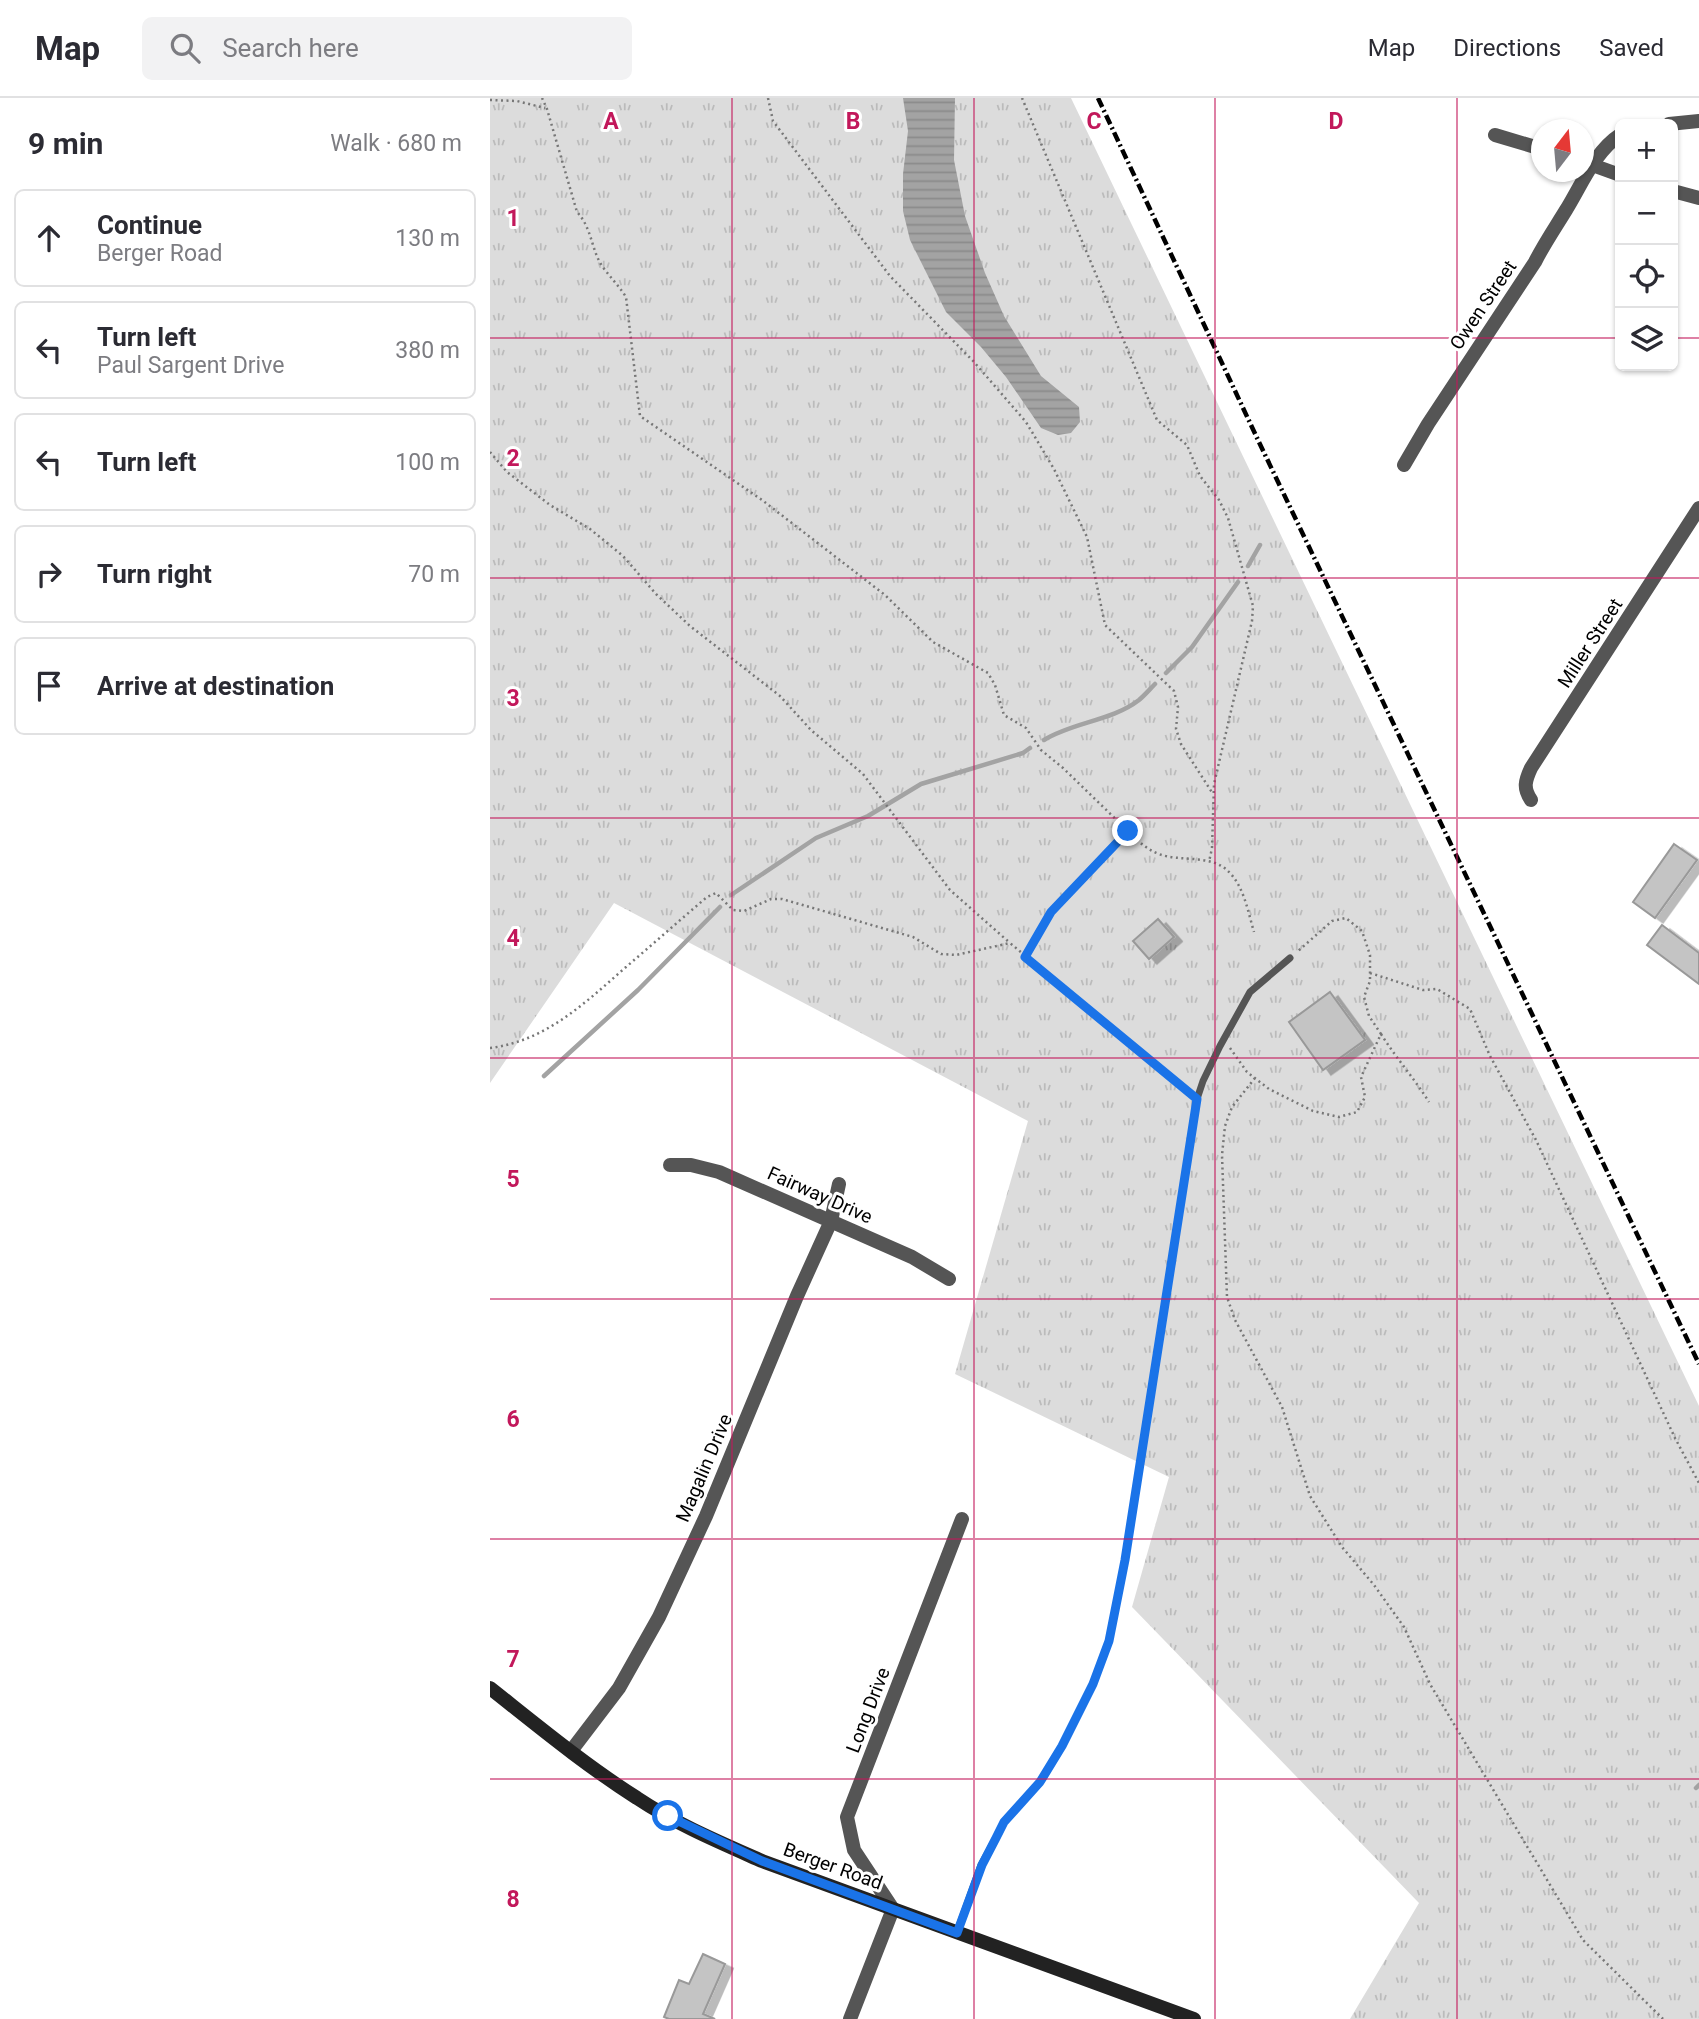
<!DOCTYPE html>
<meta charset="utf-8">
<style>
:root{--surface:#fff;--page:#f2f2f3;--text:#2b2b33;--muted:#7c7c81;--line:#e1e1e2}
body{margin:0;font-family:Roboto,sans-serif;background:var(--page);color:var(--text)}
.controls{position:absolute;right:21px;top:21px;display:grid;overflow:hidden;border-radius:10px;box-shadow:0 2px 5px #0004}
.controls button{width:63px;height:63px;display:grid;place-items:center;padding:0;border:0;border-bottom:2px solid var(--line);background:var(--surface);color:var(--text);font:35px sans-serif}
.compass{position:absolute;left:1041px;top:21px;width:63px;height:63px;border-radius:50%;background:var(--surface);box-shadow:0 2px 5px #0004;rotate:16deg}
.stop{position:absolute;width:21px;height:21px;margin:-16px;border:5px solid #1a73e8;border-radius:50%;background:#fff}
.stop.end{background:#1a73e8;border-color:#fff;box-shadow:0 2px 7px #0008}
.list{margin:0;padding:0;list-style:none}
h2{display:flex;justify-content:space-between;align-items:center;height:91px;margin:0;padding:0 28px;font-size:30px}
h2 small{font-size:23px;font-weight:400;color:var(--muted)}
.list li{display:grid;grid-template-columns:46px 1fr auto;gap:21px;align-items:center;box-sizing:border-box;height:98px;margin:0 14px 14px;padding:0 14px;border:2px solid var(--line);border-radius:10px}
.list b{display:block;font-size:26px;white-space:nowrap}
.list p{margin:0;font-size:23px;white-space:nowrap;color:var(--muted)}
.list em{font-size:23px;font-style:normal;color:var(--muted)}
.icon{flex:none;width:38px;height:38px;fill:none;stroke:currentColor;stroke-width:2;stroke-linecap:round;stroke-linejoin:round}
.map{position:relative;flex:none;width:1209px;height:1921px;overflow:hidden}
header{display:flex;align-items:center;gap:42px;box-sizing:border-box;height:98px;padding:0 35px;background:var(--surface);border-bottom:2px solid var(--line)}
header strong{font-size:33px}
nav{display:flex;gap:38px;margin-inline-start:auto;font-size:24px}
.search{width:490px;height:63px;background:var(--page);display:flex;align-items:center;gap:18px;box-sizing:border-box;padding:0 24px;border-radius:10px;color:var(--muted);font-size:26px}
main{display:flex}
aside{flex:1;background:var(--surface)}
.map>svg:first-child{display:block}
.grass{fill:url(#grass-tufts)}
.water{fill:url(#water-rules)}
.lines{fill:none;stroke-linecap:round;stroke-linejoin:round}
.stream{stroke:#a3a3a3;stroke-width:4.5}
.building{fill:#c4c4c4;stroke:#999;stroke-width:2;filter:url(#shadow)}
.path{stroke:#777;stroke-width:2.5;stroke-dasharray:2 3.5;stroke-linecap:butt}
.lane{stroke:#555;stroke-width:7}
.street{stroke:#555;stroke-width:14}
.secondary{stroke:#222;stroke-width:14}
.rail{stroke:#000;stroke-width:4.5;stroke-dasharray:10 3.5 2 3.5;stroke-linecap:butt}
.route{stroke:#1a73e8;stroke-width:9}
.grid{fill:none;stroke:#c2185b;stroke-width:2;stroke-opacity:0.55}
.labels{text-anchor:middle;dominant-baseline:central;stroke-width:6;stroke-linejoin:round;paint-order:stroke}
.street-label{font-size:19px;fill:#000;stroke:#fff}
.grid-label{font-size:23px;text-anchor:middle;font-weight:bold;fill:#c2185b;stroke:#fff;stroke-width:6;stroke-linejoin:round;paint-order:stroke}
</style>
<header>
<strong>Map</strong>
<div class="search"><svg class="icon" aria-label="search" viewBox="0 0 24 24"><circle cx="10" cy="10" r="6"/><path d="M15 15l6 6"/></svg>Search here</div>
<nav><a>Map</a><a>Directions</a><a>Saved</a></nav>
</header>
<main>
<aside>
<h2>9 min<small>Walk · 680 m</small></h2>
<ul class="list">
<li><svg class="icon" aria-label="ahead" viewBox="0 0 24 24"><path d="M12 20V5M6 11l6-6 6 6"/></svg><div><b>Continue</b><p>Berger Road</p></div><em>130 m</em></li>
<li><svg class="icon" aria-label="left" viewBox="0 0 24 24"><path d="M17 20v-9H6M10 6l-5 5 5 5"/></svg><div><b>Turn left</b><p>Paul Sargent Drive</p></div><em>380 m</em></li>
<li><svg class="icon" aria-label="left" viewBox="0 0 24 24"><path d="M17 20v-9H6M10 6l-5 5 5 5"/></svg><div><b>Turn left</b></div><em>100 m</em></li>
<li><svg class="icon" aria-label="right" viewBox="0 0 24 24"><path d="M7 20v-9h11M14 6l5 5-5 5"/></svg><div><b>Turn right</b></div><em>70 m</em></li>
<li><svg class="icon" aria-label="arrive" viewBox="0 0 24 24"><path d="M6 21V4h12l-3 4 3 4H6"/></svg><div><b>Arrive at destination</b></div></li>
</ul>
</aside>
<div class="map">
<svg width="1209" height="1921" viewBox="0 0 1209 1921">
<defs>
<pattern id="grass-tufts" width="24" height="20" patternUnits="userSpaceOnUse" patternTransform="scale(1.75)"><rect width="24" height="20" fill="#dcdcdc"/><path d="M3 7l-1-3M5 7V3M7 7l1-3M15 17l-1-3M17 17v-4M19 17l1-3" fill="none" stroke="#bbb"/></pattern>
<pattern id="water-rules" width="6" height="5" patternUnits="userSpaceOnUse" patternTransform="scale(1.75)"><rect width="6" height="5" fill="#a3a3a3"/><path d="M0 2.5h6" fill="none" stroke="#8b8b8b"/></pattern>
<filter id="shadow"><feDropShadow dx="8" dy="4.5" stdDeviation="0" flood-color="#0004"/></filter>
</defs>
<rect width="100%" height="100%" fill="#fff"/>
<path class="grass" d="M0,0h581l628,1308v613h-349l69,-116 -287,-296 37,-130 -214,-103 73,-253 -414,-218 -124,180z"/>
<path class="water" d="M413,0h52l-1,62 11,56 20,57 19,43 37,60 38,31 1,15 -9,11 -13,2 -17,-7 -35,-51 -25,-30 -35,-35 -36,-72 -7,-29v-37l5,-43z"/>
<g class="lines">
<path class="stream" d="M758,468l12,-21
M676,575l26,-26 46,-65
M554,642c29,-18 68,-19 95,-40 6,-5 11,-11 16,-16
M241,797l85,-57 52,-22 53,-32 102,-31 7,-5
M54,978l94,-86 82,-83
M1206,1690l3,-3"/>
</g>
<path class="building" d="M1184,746l23,16 -42,58 -22,-16z
M668,821l16,18 -25,22 -16,-18z
M1172,827l37,28v31l-52,-39z
M840,894l35,48 -42,30 -34,-48z
M213,1856l22,10 -22,50 12,5h-46l-5,-2 15,-37 10,4z"/>
<g class="lines">
<path class="path" d="M52,0l5,11 30,103c15,16 14,37 25,54 8,11 17,20 24,31l14,119 122,84 123,95 48,47 55,31 7,12 9,30 22,13 15,22 22,18 65,63
M278,0l5,23 117,155 84,86 52,60 28,47 33,68 18,88 69,66 4,16 -2,22 5,15 32,50
M532,0l135,322 30,25 13,31 19,24 9,18 25,88 -1,15 -38,163 -2,64 -3,14
M0,2l27,1 28,7
M0,354l17,20 43,33 40,24 33,27 33,38 34,32 90,70 31,34 52,44 87,116 60,53
M535,859l26,-45 77,-81c10,10 18,18 31,23 20,8 52,0 69,17 16,15 20,41 26,61
M880,875l53,17 14,-1 33,20 20,47 46,84 139,298 24,45
M891,936c15,24 33,44 48,68
M0,950c56,-7 95,-45 136,-81 27,-23 54,-47 81,-70l9,-4 17,17 11,1 27,-12h11l131,38 28,17 15,1 54,-12 179,149
M740,950l17,24 22,17 44,22 26,6 18,-5 8,-15 -4,-20 20,-43 -12,-18 -5,-19 6,-16v-26l-8,-24 -16,-13 -14,3 -35,31
M765,980l-23,29 -7,19 -3,29 5,142 8,23 47,87 28,89 32,51 32,38 30,42 26,57 153,256 80,79"/>
<path class="lane" d="M467,1834l24,-67 15,-27 8,-16 36,-40 22,-36 31,-62 16,-43 16,-81 72,-461 6,-18 17,-35 30,-54 40,-34"/>
<path class="street" d="M1179,26l30,-3
M1005,37l47,14
M1094,64l36,13
M1183,93l26,7
M914,367l24,-41 107,-162c9,-18 20,-34 31,-52 15,-24 29,-59 54,-75
M1041,702c-8,-12 -6,-19 0,-32l168,-260
M180,1067h21l28,7 193,85 37,22
M81,1653l48,-63 40,-71 47,-101 91,-220 34,-75 8,-37
M360,1921l43,-110 -39,-59 -7,-33 115,-298"/>
<path class="secondary" d="M0,1590c48,38 95,77 147,110 39,26 82,44 125,63l432,158"/>
<path class="rail" d="M608,0l160,342 441,924"/>
</g>
<g class="lines">
<path class="route" d="M178,1718l94,45 195,72 25,-68 14,-27 8,-16 36,-40 22,-36 31,-62 16,-43 16,-81 72,-461 -172,-142 26,-45 77,-81"/>
</g>
<path class="grid" d="M242,0v1921M484,0v1921M725,0v1921M967,0v1921M0,240h1130M1183,240h26M0,480h1209M0,720h1209M0,960h1209M0,1201h1209M0,1441h1209M0,1681h1209"/>
<g class="labels">
<g class="street-label">
<text transform="translate(993 207) rotate(-56)">Owen Street</text>
<text transform="translate(1100 545) rotate(-57)">Miller Street</text>
<text transform="translate(330 1097) rotate(24)">Fairway Drive</text>
<text transform="translate(214 1370) rotate(-67)">Magalin Drive</text>
<text transform="translate(378 1612) rotate(-69)">Long Drive</text>
<text transform="translate(343 1768) rotate(20)">Berger Road</text>
</g>
</g>
<g class="grid-label">
<text x="121" y="31">A</text>
<text x="363" y="31">B</text>
<text x="604" y="31">C</text>
<text x="846" y="31">D</text>
<text x="23" y="128">1</text>
<text x="23" y="368">2</text>
<text x="23" y="608">3</text>
<text x="23" y="848">4</text>
<text x="23" y="1089">5</text>
<text x="23" y="1329">6</text>
<text x="23" y="1569">7</text>
<text x="23" y="1809">8</text>
</g>
</svg>
<div class="controls">
<button>+</button>
<button>−</button>
<button><svg class="icon" aria-label="locate" viewBox="0 0 24 24"><circle cx="12" cy="12" r="6"/><path d="M12 2v4M12 18v4M2 12h4M18 12h4"/></svg></button>
<button><svg class="icon" aria-label="layers" viewBox="0 0 24 24"><path d="M12 4l9 5-9 5-9-5zM3 14l9 5 9-5"/></svg></button>
</div>
<svg class="compass" viewBox="-18 -18 36 36"><path d="M0-13l5 13h-10z" fill="#e53935"/><path d="M0 13l5-13h-10z" fill="#7c7c81"/></svg>
<div class="stop" style="left:178px;top:1718px"></div>
<div class="stop end" style="left:638px;top:733px"></div>
</div>
</main>
